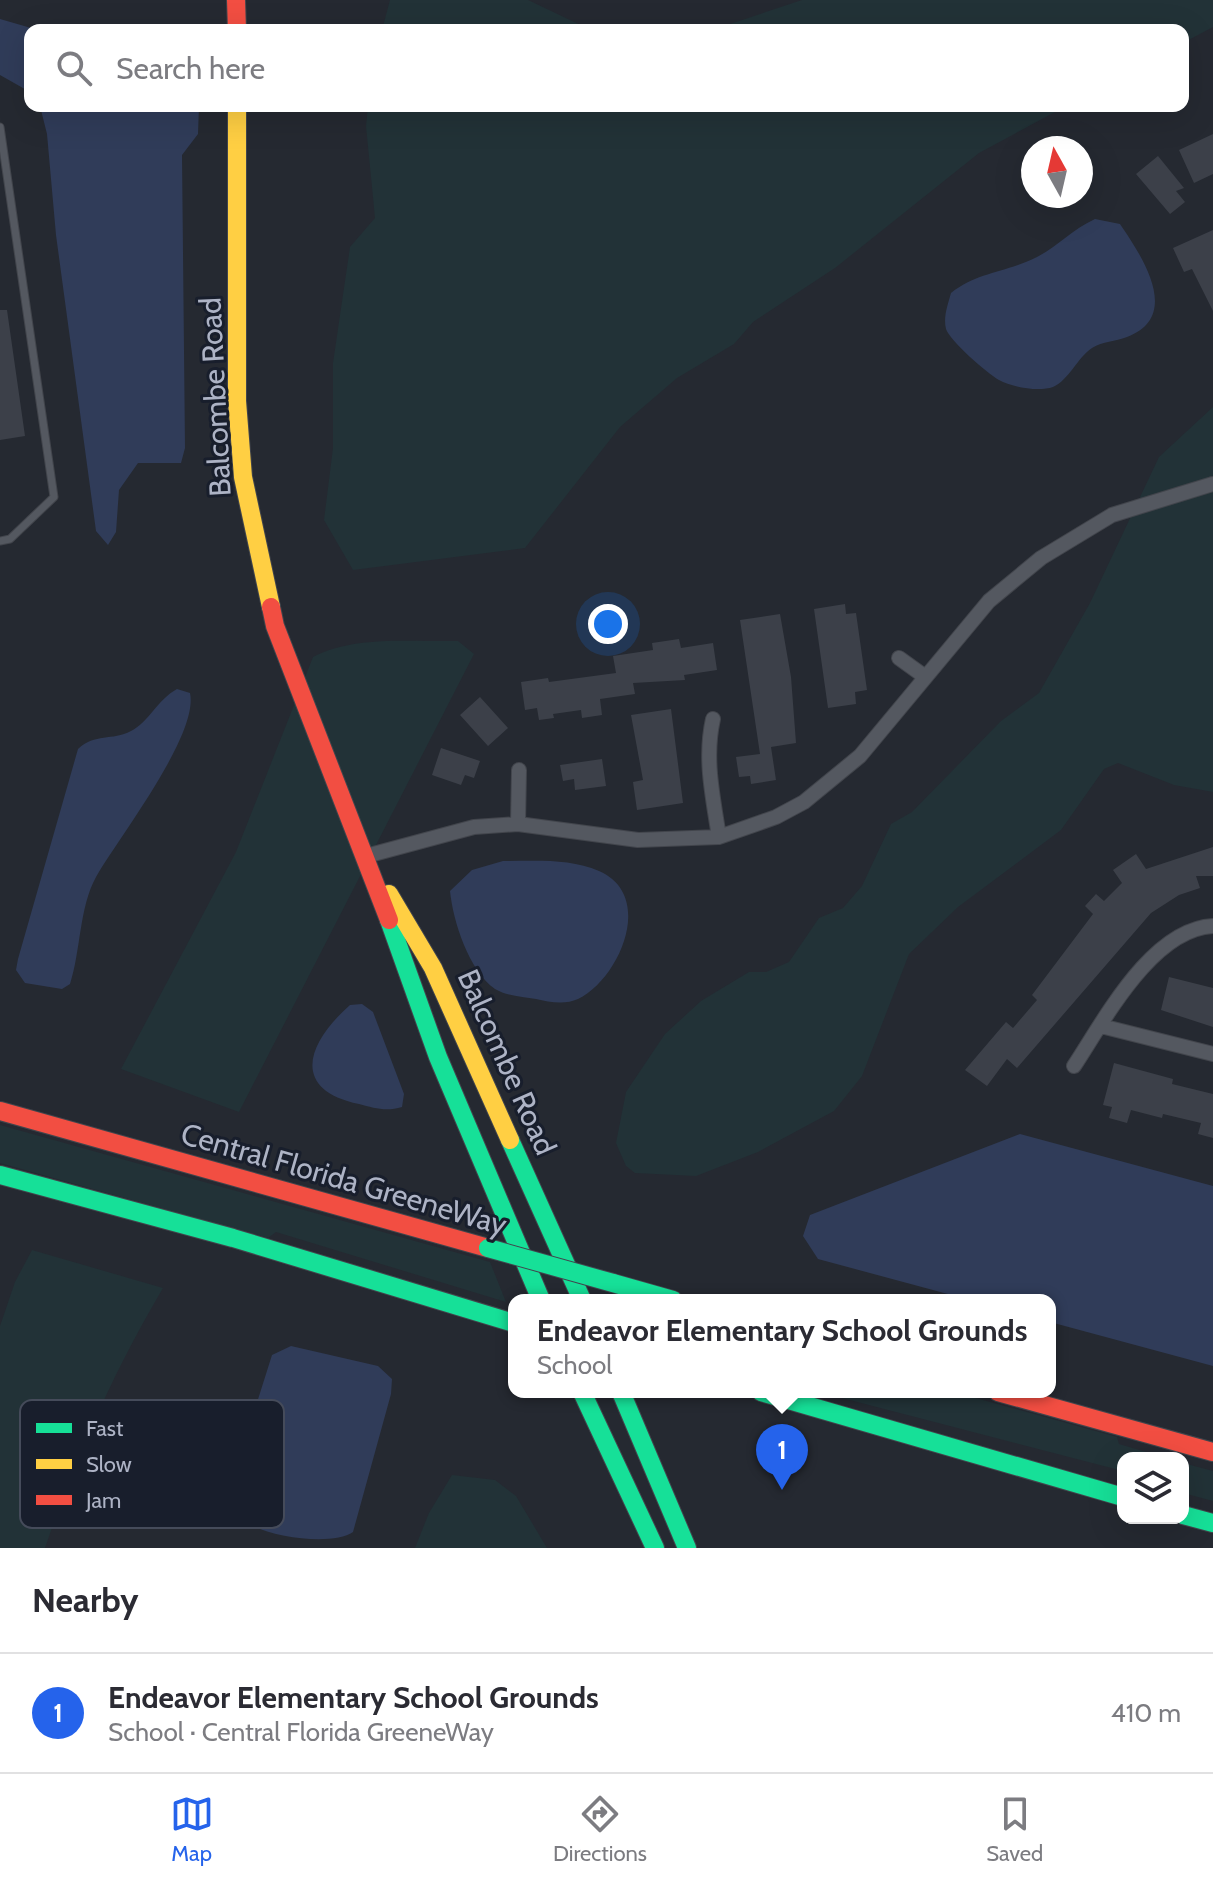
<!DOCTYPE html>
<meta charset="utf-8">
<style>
:root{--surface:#fff;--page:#f7f7f7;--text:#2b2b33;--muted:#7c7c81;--line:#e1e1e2;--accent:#2563eb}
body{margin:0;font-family:Cabin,sans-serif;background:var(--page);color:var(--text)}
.controls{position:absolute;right:24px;bottom:24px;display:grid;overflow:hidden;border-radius:16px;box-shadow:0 8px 32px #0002}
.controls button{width:72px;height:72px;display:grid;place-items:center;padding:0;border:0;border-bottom:2px solid var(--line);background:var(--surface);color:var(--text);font:40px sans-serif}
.compass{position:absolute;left:1021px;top:136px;width:72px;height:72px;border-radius:50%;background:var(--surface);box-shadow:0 8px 32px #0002;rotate:352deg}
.you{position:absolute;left:608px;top:624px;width:28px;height:28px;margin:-20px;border:6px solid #fff;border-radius:50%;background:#1a73e8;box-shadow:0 0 0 12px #1a73e833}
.badge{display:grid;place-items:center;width:52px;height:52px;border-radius:50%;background:var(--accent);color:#fff;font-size:26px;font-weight:700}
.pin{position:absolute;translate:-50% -66px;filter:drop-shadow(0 2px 4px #0008)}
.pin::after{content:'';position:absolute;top:42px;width:28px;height:24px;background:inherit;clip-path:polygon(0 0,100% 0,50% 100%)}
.popup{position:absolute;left:508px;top:1294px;width:548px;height:104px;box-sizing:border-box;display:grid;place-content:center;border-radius:16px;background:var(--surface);filter:drop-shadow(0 2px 6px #0005);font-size:26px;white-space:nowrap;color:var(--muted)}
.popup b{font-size:30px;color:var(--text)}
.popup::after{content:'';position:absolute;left:50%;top:100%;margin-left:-16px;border:16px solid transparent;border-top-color:var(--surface)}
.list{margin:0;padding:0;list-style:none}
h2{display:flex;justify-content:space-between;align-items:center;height:104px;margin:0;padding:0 32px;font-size:34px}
h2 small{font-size:26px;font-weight:400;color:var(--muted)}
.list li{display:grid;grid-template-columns:52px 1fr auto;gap:24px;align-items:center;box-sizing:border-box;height:120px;padding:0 32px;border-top:2px solid var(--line)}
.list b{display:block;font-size:30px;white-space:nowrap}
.list p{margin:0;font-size:26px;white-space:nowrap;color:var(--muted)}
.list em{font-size:26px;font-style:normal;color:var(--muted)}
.icon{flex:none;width:44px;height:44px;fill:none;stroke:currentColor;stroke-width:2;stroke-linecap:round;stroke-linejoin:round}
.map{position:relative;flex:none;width:1213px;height:1548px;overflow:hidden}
.search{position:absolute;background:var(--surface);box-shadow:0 8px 32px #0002;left:24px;right:24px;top:24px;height:88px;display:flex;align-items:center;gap:20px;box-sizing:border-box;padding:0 28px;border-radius:16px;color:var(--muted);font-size:30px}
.sheet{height:224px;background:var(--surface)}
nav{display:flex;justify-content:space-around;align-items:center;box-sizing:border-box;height:112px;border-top:2px solid var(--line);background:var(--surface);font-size:22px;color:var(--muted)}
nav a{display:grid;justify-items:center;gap:4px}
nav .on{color:var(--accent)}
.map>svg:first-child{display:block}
.green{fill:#223237}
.water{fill:#303c59}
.building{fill:#3c4049}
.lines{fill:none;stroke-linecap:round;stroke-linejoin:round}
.lane-casing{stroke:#42454c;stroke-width:9}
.street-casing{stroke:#42454c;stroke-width:16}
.fast-casing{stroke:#42454c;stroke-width:20}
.slow-casing{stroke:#42454c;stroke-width:20}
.jam-casing{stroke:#42454c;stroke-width:20}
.lane{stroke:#545860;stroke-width:7}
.street{stroke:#545860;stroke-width:14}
.fast{stroke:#16e098;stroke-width:18}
.slow{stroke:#ffcf43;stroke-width:18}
.jam{stroke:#f24e42;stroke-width:18}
.fast-bridge-casing{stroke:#41454e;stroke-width:20;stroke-linecap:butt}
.fast-bridge{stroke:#16e098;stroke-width:18}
.labels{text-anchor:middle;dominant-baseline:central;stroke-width:6;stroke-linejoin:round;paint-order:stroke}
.street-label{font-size:30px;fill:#adb3c5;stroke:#181e2c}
.key{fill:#181e2c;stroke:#454b5a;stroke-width:2}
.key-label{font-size:22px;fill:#adb3c5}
</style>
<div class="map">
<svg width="1213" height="1548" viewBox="0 0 1213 1548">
<rect width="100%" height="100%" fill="#252931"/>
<path class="green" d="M390,0h138l63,30h-209z
M802,0h411v27l-30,16v-13h-471z
M368,106h698l-87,47 -144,115 -82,54 -19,22 -57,34 -57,49 -95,121 -172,22 -29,-50 9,-72v-85l17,-116 25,-29 -9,-92z
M1213,407v385l-39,-7 -56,-22 -14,6 -43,61 -103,77 -49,47 -47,122 -28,35 -76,41 -62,24 -61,-3 -9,-7 -10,-23 10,-51 39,-58 36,-33 48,-29h17l23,-10 30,-44 24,-10 19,-22 29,-62 21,-12 89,-91 38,-28 51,-90 69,-146z
M458,641l16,13 -235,458 -118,-43 115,-217 77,-195c42,-22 98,-15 145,-16z
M0,1125l490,137 16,40 -230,-70 -8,6 -268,-75z
M32,1250l131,38c-50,85 -86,166 -118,260h-45v-222l15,-44z
M819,1392h135l163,45 2,7 48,14h-44v13z
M1183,1463l30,8v30l-30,-8z
M452,1475l43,5 21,16 31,52h-132l14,-35z"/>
<path class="water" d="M0,19l38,11h-8v62l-30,-17z
M40,106h159l-1,28 -16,21 3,293 -4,15h-43l-19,27 -3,42 -8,13 -12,-14 -40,-296 -9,-101z
M1095,219l25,5c21,31 63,92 7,113 -12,5 -24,4 -35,11 -15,10 -23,32 -39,39 -15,5 -41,0 -54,-7 -12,-7 -49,-39 -53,-51 -3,-12 2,-25 5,-36 26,-21 57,-21 86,-36 21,-11 36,-28 58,-38z
M177,689l13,4c9,42 -71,144 -94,184 -17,31 -15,73 -26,107l-8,5 -37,-6 -9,-13 2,-11 60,-210c17,-16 34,-8 53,-18 18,-9 26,-31 46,-42z
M503,861c31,0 67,-3 96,10 57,25 20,108 -21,128 -13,6 -29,3 -42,0 -13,-2 -29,-3 -41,-10 -26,-18 -42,-68 -45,-98l22,-21z
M362,1004l11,8 31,82 -2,13c-16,5 -28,1 -43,-3 -70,-15 -51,-62 -9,-99z
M1020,1134l193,52v180l-163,-44v-22h-80l-152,-41 -15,-23 7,-21z
M291,1346l87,20 14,13 -1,15 -38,138c-21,15 -95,5 -113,-15 -7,-8 -9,-19 -10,-29l42,-133z"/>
<path class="building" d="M1213,134v40l-19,9 -15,-33z
M1158,156l26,32 -8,3 9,11 -15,12 -34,-40z
M1213,230v81l-21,-42 -8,3 -11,-24z
M0,310h7l18,126 -25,4z
M845,604l1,10 10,-1 11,77 -12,2 1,12 -28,4 -14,-99z
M780,614l11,63 5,66 -25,4 5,33 -25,4 -1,-8 -11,1 -3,-20 24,-3 -20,-134z
M679,639l2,9 32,-5 4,27 -33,5 1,5 -52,3 2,11 -35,5 2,16 -20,3 -1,-8 -28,4 1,4 -15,2 -2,-12 -12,2 -4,-28 27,-4 1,4 67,-9 -3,-17 40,-6 -1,-7z
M480,697l28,31 -20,18 -28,-31z
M671,709l12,94 -46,7 -4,-28 10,-2 -12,-65z
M441,748l39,13 -6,17 -9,-3 -4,10 -29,-10z
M602,759l4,27 -31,4 -1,-11 -11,2 -3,-16z
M1213,847v29h-17l4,12 -21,7 -28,18 -134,155 -10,-9 -20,27 -22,-16 41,-48 7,6 24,-28 -5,-5 61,-81 -8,-8 11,-12 8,7 18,-18 -9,-13 23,-16 10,15z
M1169,977l44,11v39l-52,-17z
M1114,1063l59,16 -1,5 41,10v44l-15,-4 3,-11 -38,-9 -1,4 -31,-8 -4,13 -18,-5 3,-11 -9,-2z"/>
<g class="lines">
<defs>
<path id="lane" d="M0,127l54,370 -44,42 -10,2"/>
<path id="street" d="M899,658l25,18
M713,719c-9,40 0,78 6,118
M518,824l1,-54
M366,856l108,-29 44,-3 120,16 81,-3 57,-20 28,-15 56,-46 129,-155 52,-43 71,-43 101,-31
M1101,1026l112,28
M1074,1066c31,-47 78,-137 139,-140"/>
<path id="fast" d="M389,920l49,137 103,243
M510,1140l72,160
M0,1175l233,63 281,85
M613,1283l60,17
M582,1392l73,156
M621,1392l66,156
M761,1392l362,105
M1183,1515l30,8"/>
<path id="slow" d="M237,106v295l6,76 28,130
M389,894l44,74 77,172"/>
<path id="jam" d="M236,0l1,30
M271,607l4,19 114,294
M0,1111l488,137
M998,1392l215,60"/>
</defs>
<use href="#lane" class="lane-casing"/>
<use href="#street" class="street-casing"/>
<use href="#fast" class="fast-casing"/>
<use href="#slow" class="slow-casing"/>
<use href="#jam" class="jam-casing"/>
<use href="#lane" class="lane"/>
<use href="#street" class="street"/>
<use href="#fast" class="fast"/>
<use href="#slow" class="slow"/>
<use href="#jam" class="jam"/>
<defs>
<path id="fast-bridge" d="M488,1248l125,35"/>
</defs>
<use href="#fast-bridge" class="fast-bridge-casing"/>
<use href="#fast-bridge" class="fast-bridge"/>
</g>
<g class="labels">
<g class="street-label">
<text transform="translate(215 397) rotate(-93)">Balcombe Road</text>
<text transform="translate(507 1062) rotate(66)">Balcombe Road</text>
<text transform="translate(344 1179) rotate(16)">Central Florida GreeneWay</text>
</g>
</g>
<rect x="20" y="1400" width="264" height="128" rx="12" class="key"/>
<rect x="36" y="1423" width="36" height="10" fill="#16e098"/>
<rect x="36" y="1459" width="36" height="10" fill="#ffcf43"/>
<rect x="36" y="1495" width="36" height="10" fill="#f24e42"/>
<g class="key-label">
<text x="86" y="1436">Fast</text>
<text x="86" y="1472">Slow</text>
<text x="86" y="1508">Jam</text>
</g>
</svg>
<div class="controls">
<button><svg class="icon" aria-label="layers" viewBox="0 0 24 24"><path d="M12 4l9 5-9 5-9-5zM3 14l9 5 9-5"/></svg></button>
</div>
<svg class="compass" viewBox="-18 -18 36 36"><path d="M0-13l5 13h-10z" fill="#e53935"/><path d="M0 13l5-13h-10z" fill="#7c7c81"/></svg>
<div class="you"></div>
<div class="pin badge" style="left:782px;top:1490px">1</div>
<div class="popup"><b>Endeavor Elementary School Grounds</b>School</div>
<div class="search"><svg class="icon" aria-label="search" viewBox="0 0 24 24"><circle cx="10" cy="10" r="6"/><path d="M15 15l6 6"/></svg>Search here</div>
</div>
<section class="sheet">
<h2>Nearby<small></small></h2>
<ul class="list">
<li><span class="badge">1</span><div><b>Endeavor Elementary School Grounds</b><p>School · Central Florida GreeneWay</p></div><em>410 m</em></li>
</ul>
</section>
<nav>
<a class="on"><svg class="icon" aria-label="map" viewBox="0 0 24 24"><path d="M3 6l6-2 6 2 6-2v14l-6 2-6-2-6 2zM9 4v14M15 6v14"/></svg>Map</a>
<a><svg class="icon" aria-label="directions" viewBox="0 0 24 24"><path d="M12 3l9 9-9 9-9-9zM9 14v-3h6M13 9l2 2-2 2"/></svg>Directions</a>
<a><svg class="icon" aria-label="saved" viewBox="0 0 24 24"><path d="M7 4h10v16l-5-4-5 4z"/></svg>Saved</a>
</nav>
